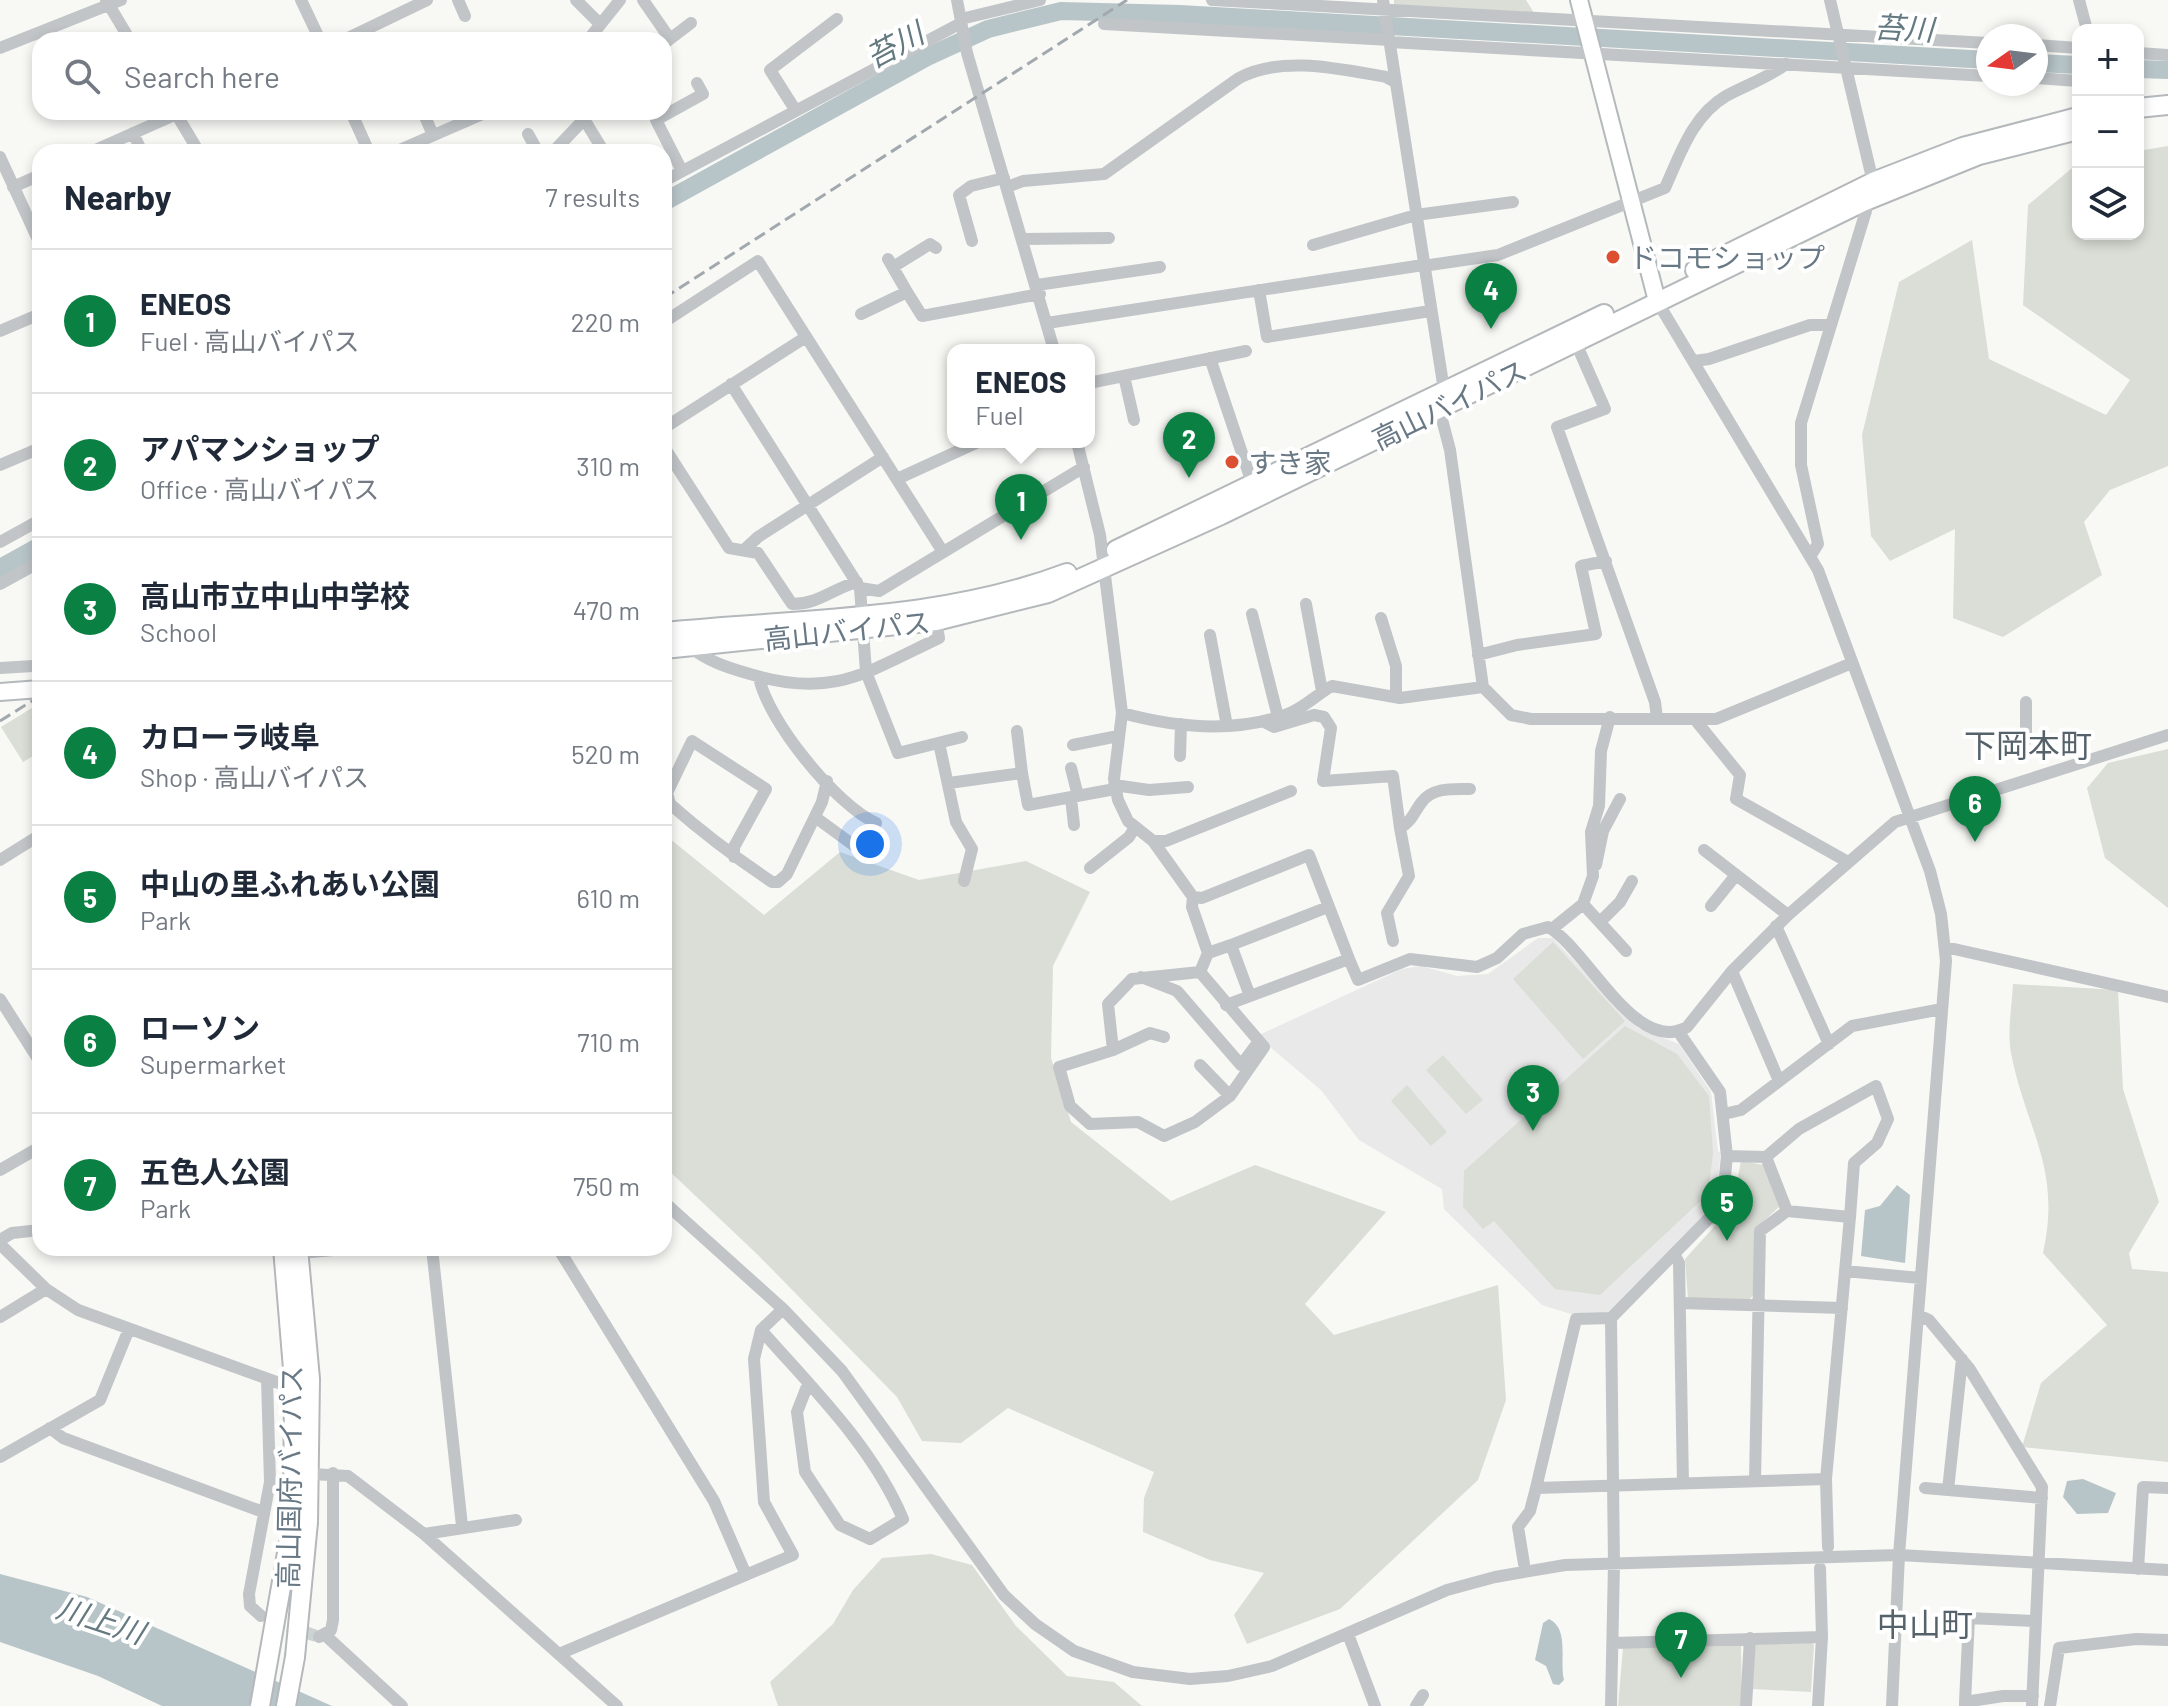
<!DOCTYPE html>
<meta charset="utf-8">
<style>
:root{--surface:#fff;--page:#f2f2f3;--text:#1f2937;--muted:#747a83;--line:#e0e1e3;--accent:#0b8043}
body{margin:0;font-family:Barlow,"Noto Sans JP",sans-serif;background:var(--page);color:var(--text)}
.controls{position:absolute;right:24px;top:24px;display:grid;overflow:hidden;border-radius:16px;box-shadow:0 4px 12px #0003}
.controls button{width:72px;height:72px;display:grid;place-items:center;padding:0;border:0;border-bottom:2px solid var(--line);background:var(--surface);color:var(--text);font:40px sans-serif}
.compass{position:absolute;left:1976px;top:24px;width:72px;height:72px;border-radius:50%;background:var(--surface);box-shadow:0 4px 12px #0003;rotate:256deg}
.you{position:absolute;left:870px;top:844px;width:28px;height:28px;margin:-20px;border:6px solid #fff;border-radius:50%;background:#1a73e8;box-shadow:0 0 0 12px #1a73e833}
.badge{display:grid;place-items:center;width:52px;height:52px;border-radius:50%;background:var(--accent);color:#fff;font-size:26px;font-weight:700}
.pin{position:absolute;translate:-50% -66px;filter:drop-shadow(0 2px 4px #0008)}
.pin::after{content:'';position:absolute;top:42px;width:28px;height:24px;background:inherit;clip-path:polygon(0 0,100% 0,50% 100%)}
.popup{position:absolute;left:947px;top:344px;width:148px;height:104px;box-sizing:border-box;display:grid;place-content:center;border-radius:16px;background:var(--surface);filter:drop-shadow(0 2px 6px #0005);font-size:26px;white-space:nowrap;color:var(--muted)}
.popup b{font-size:30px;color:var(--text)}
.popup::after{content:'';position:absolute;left:50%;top:100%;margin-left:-16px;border:16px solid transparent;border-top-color:var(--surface)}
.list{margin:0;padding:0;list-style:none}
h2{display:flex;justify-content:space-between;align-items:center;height:104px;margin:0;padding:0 32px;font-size:34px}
h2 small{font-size:26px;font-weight:400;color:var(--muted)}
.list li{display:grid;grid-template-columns:52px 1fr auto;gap:24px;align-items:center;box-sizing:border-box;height:144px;padding:0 32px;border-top:2px solid var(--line)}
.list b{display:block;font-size:30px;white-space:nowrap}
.list p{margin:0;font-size:26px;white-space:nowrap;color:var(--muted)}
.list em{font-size:26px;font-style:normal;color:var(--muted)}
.icon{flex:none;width:44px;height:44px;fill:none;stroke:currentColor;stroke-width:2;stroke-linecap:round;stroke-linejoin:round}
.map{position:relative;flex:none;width:2168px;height:1706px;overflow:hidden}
.search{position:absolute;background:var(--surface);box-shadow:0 4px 12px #0003;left:32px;top:32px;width:640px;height:88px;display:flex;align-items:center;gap:20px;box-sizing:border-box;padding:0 28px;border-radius:24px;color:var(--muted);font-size:30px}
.panel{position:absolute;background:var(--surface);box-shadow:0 4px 12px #0003;left:32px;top:144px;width:640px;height:1112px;border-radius:24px}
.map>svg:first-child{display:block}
.built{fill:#e8e9e8}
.green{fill:#daded6}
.water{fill:#b8c5c8}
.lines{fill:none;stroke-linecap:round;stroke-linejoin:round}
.river{stroke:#b8c5c8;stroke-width:18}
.minor-tunnel{stroke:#cdd2d3;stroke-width:12;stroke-dasharray:12 6;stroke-linecap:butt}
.major-casing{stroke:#b4b9bc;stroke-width:20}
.highway-casing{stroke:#b4b8bb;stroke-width:22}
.minor{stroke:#c1c5c8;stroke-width:12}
.major{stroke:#fff;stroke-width:16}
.highway{stroke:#fff;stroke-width:18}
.rail{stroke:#a2a9ae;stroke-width:3;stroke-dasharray:12 6;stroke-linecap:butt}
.highway-bridge-casing{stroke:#b4b8bb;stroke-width:22;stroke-linecap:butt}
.highway-bridge{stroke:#fff;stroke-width:18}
.poi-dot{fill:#dc5031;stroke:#fff;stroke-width:3}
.labels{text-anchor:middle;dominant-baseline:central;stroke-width:8;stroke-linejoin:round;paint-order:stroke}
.poi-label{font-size:28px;fill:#687985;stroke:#fff;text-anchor:start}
.street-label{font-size:28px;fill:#687985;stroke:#fff}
.water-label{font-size:30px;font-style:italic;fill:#647a80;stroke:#fff}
.quarter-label{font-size:32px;fill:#56626a;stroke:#fff}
</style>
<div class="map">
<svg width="2168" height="1706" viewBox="0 0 2168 1706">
<rect width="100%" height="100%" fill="#f8f8f5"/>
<path class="built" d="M1538,938h15l85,90 41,16 32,48 7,60 3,-1 -6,53 -108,109 -33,2 -32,-10 -98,-96 -2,-20 -83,-49 -38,-50 -64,-54 145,-67 19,-3 36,10 31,-2z"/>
<path class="green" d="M1394,0h132l8,13 -140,-7z
M2168,146v320l-58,24 -26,32 18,53 -99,62 -50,-19 2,-89 -65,32 -19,-25 -9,-101 37,-153 73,-42 17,119 117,56 24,-35 -107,-75 5,-100 50,-42v71h60v-83z
M40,703v49l-17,10 -22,-35z
M2168,749v159l-63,-50 -18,-70 21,-25z
M664,834l100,81 76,-63 79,28 107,-19 64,31 -37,74 -2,92 20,64 100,79 84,-36 131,47 -81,92 29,31 164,-50 8,115 -28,80 -138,129 -93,35 -13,-29 30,-42 -54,-13 -67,-28 1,-34 10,-26 -146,-64 -47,35 -39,-2 -25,-44 -139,-142 -94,-89z
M1553,942l72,79 -42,38 -70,-80z
M2013,984l105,6 5,99 36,113 -30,51 3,16 36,3v190l-146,-15 19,-64 66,-58 -64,-72c19,-85 -17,-123 -32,-200 -4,-21 1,-48 2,-69z
M1625,1026l52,28 32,42 4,57 -5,41 -108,101 -45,-6 -61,-68 -11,8 -20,-22 1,-36z
M1443,1055l40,45 -17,14 -40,-44z
M1407,1085l40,47 -16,14 -40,-45z
M1741,1161l23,4 16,41 -25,23 -2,66 -3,4h-62l-3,-40 47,-52z
M931,1554l41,11 44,61 51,50 47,6 28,24h-364l-8,-24 63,-58 20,-34 29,-32z
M1811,1641l3,4 -3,47 -58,-3 1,-44z
M1741,1644l1,62h-124l5,-58z"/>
<path class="water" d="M1897,1185l13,10 -5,68 -44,-7 4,-46 15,-4z
M2083,1479l33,14 -8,20 -31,1 -14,-17 4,-16z
M0,1574l87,23 245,109h-170l-64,-30 -98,-34z
M1549,1619c21,10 10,42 15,61l-5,5 -6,-1 -7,-18 -11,-6 8,-37z"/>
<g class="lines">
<path class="river" d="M2036,63l42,2
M2138,69l30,1
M664,202l263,-145 61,-28 73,-18 119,3 808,46
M0,568l40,-22"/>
<path class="minor-tunnel" d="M271,1620l48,17"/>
<defs>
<path id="major" d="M1579,0l78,301
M0,692l40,-3"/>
<path id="highway" d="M2138,108l30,-3
M1695,270l178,-88 90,-35 115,-30
M1116,550l488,-236
M664,632c136,-14 273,-10 403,-59
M664,649l272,-28 112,-28 173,-78 642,-313 116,-47 99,-25
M283,1248l11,133 -1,138
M298,1248l12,131 -2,143
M286,1706l9,-49"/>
</defs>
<use href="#major" class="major-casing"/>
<use href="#highway" class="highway-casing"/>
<path class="minor" d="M106,0l24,40
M301,0l19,40
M458,0l7,16
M576,0l24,24
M643,0l27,39 -6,5
M957,0l10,53 87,297
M1212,0l776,43
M1383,0l61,390
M1830,0l43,182
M2079,0l8,30
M961,19l79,-19
M1104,24l286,16
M670,39l21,-16
M344,40l83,-40
M588,40l32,-40
M1390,42l598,34
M2036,45l42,3
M0,48l121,-48
M2138,53l30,2
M2036,78l42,3
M796,111l-26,-41 67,-51
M175,112l24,40
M351,112l18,40
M423,112l10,23
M584,119l20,33
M133,133l9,19
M528,134l10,18
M91,152l90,-40
M395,152l92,-40
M553,152l38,-40
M0,157l40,87
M682,171l-26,-51 47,-26 -6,-11
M664,181l297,-158
M13,187l27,-12
M1007,187l16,-6 81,-7 135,-96c43,-23 101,-9 147,-1l9,5
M1024,239l85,-1
M972,241l-13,-46 12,-9 33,-8
M1313,245l103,-30 97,-13
M888,259l19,33
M1423,266l75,-11 167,-67c15,-33 27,-72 61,-92 20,-11 42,-18 60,-32
M893,267l37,-23 6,4
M1037,285l123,-18
M1259,290l8,47 163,-26
M1657,301l161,269 112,301 11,43 5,47 -47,594 -7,151
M861,314l46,-22 15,24 118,-22
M664,322l94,-61 185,291
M1047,323l376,-58
M0,331l40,-17
M1579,350l26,59 -48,18 98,275 2,16
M1210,358l42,125
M1694,361l15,-2 101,-34h21
M1124,376l10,44
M1089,383l157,-32
M731,384l129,204 6,84 32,81 64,-16
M1439,408l11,42 33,237 28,28 20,4h185l136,-56
M664,428l142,-91
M1077,442l23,93 22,178 -8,66 4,21 10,21 25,20 40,56 -1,10 16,46 -8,19 64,75 -34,49
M664,447l65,101 29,5 34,51c27,0 40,-15 65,-22
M0,465l40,-17
M897,479l81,-37
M0,542l40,-22
M744,550l14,-13 125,-80
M1811,555l7,-11 -17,-79v-42l65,-212 -3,-9
M0,584l40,-22
M860,588l19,3 205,-124
M1306,604l16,87
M1252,614l26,103
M1381,618l15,48v31
M1210,635l17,91
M688,646c20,15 37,21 62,28 83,25 115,-1 189,-36l-3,-17
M1478,655l39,-10 79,-11 -15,-68 25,-5
M0,668l33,-2
M759,677c8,43 77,128 117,146
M2026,702v38
M1122,713c52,14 112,20 163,2 17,-5 32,-21 47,-29l68,12 83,-11
M1697,722l43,53 -4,24 112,63
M1266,723l8,4 40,-12 10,2 7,11 -8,53 70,-5 7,52c12,-7 13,-14 21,-25 11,-16 32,-14 49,-14
M1017,731l5,42
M939,743l17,79 16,27 -8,32
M1073,745l45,-9
M1180,756l1,-32
M1071,768l7,28
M949,783l73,-10 6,32 87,-16
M1114,785l35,5 39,-3
M1071,798l3,27
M815,817l41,30
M1153,841h13l125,-50
M1704,850l84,65
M734,857v-10l32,-58 -74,-48 -25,52 3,11c33,29 66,54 102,78h6l9,-8 35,-72 5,-21
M0,860l40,-25
M1596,865l7,-34 17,-32
M1090,868l39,-31 6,-10
M1193,897l9,1 107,-43 40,104 -123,46
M1583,904l43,47
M1711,906l25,-31
M1600,922l20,-20 12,-21
M1776,926l53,118
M1552,929l31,-25 10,-28 -2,-44 8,-26 2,-55 9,-34
M1393,941l-6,-28 22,-37 -9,-48
M1231,945l97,-38
M1945,947l223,50
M1208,953l23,-8 19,51
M1349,959l9,21 52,-21 67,8 20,-9 26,-24 25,-7c38,20 88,130 139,100l45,-56 56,-56 107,-93 273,-87
M1732,971l47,110
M1141,977l36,14 64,74 15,-20
M0,999l40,63
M1678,1031l42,61 7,64 -5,49 -111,113 -35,1 -40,169 290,-9 24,-262 -63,-6 -21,-54 -39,-1
M1164,1037l-14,-4 -37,17 -54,17 11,39 20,18 48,-2 26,14 31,-14 35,-26 -30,-31
M1113,1050l-5,-46 24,-25 68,-7
M1724,1114l17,-4 111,-84 90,-17
M1766,1157l33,-28 77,-43 12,33 -11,24 -23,20 -4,54
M0,1170l40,-23
M664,1202l119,107 59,62 162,224 31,29 39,27 59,21 57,7 38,-3 44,-10 175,-76 48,-13 70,-12 334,-10 269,15
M0,1240l12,-7 28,-3
M0,1244l46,45 32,21 201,73 15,-2
M432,1248l30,278
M558,1248l156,253 32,74
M299,1253l57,-5
M1674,1254l5,9 4,220
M1845,1271l75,7
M1680,1303l162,5
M1918,1315l11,5 40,48 73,119 -10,219
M0,1317l46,-28
M761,1330c52,59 111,116 142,189l-33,20 -30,-14 -35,-53 -8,-60 11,-28
M1962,1359l-14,131 94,8
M50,1428l13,10 200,74
M0,1457l100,-57 29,-71
M311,1474l37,2 76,58 193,172
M1826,1479l2,68
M1755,1480l5,-249 27,-20
M1925,1488l23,2
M424,1534l92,-14
M1524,1564l-6,-37 12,-16 6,-23
M1820,1568l2,69
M2138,1569l5,-82 25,1
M261,1616l-11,-10 -1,-12 21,-112 -3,-103
M1348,1634l27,72
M325,1635l77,71
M319,1637l12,-7 2,-10v-147
M1613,1643l209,-6 -4,69
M559,1654l234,-99 -29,-53 -10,-143 7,-29 22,-21
M1965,1702l4,-84 67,3
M1416,1706l7,-11
M1611,1706l3,-142 -3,-246
M1746,1706l4,-68
M1965,1706v-4l38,-6h30
M2050,1706l9,-58 77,-9 32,1"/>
<use href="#major" class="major"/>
<use href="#highway" class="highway"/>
<path class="rail" d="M664,298l463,-298
M0,721l40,-25"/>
<defs>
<path id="highway-bridge" d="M295,1657l13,-135
M260,1706l33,-187"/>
</defs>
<use href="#highway-bridge" class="highway-bridge-casing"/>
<use href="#highway-bridge" class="highway-bridge"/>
</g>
<g class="poi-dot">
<circle cx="1613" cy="257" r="8"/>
<circle cx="1232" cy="462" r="8"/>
</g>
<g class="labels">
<g class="poi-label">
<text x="1629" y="257">ドコモショップ</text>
<text x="1248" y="462">すき家</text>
</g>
<g class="street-label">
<text transform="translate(1449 404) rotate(-26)">高山バイパス</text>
<text transform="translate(847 630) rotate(-6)">高山バイパス</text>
<text transform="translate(289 1477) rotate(-89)">高山国府バイパス</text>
</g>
<g class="water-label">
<text transform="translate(1904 27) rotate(3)">苔川</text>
<text transform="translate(894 44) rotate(-28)">苔川</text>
<text transform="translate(101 1619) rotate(18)">川上川</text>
</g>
<g class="quarter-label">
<text x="2028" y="744">下岡本町</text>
<text x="1925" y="1623">中山町</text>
</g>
</g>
</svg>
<div class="controls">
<button>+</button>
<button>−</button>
<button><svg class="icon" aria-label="layers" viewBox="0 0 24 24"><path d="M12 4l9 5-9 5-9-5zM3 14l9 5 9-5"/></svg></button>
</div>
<svg class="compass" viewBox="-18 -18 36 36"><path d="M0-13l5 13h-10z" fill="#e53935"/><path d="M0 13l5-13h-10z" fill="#747a83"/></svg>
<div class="you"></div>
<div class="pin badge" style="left:1021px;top:540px">1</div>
<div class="popup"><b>ENEOS</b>Fuel</div>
<div class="pin badge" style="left:1189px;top:478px">2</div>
<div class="pin badge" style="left:1533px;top:1131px">3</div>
<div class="pin badge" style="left:1491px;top:329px">4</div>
<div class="pin badge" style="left:1727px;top:1241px">5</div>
<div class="pin badge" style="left:1975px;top:842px">6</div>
<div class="pin badge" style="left:1681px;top:1678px">7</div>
<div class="search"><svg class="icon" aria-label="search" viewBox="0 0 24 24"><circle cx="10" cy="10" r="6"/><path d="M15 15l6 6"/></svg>Search here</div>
<section class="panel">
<h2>Nearby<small>7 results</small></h2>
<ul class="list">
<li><span class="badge">1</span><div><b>ENEOS</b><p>Fuel · 高山バイパス</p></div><em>220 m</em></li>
<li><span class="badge">2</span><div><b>アパマンショップ</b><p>Office · 高山バイパス</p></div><em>310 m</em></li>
<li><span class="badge">3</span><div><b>高山市立中山中学校</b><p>School</p></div><em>470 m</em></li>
<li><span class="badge">4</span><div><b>カローラ岐阜</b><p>Shop · 高山バイパス</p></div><em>520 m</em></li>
<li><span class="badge">5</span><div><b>中山の里ふれあい公園</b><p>Park</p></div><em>610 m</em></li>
<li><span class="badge">6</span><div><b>ローソン</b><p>Supermarket</p></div><em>710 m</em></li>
<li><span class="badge">7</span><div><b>五色人公園</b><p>Park</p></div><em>750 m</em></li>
</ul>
</section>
</div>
